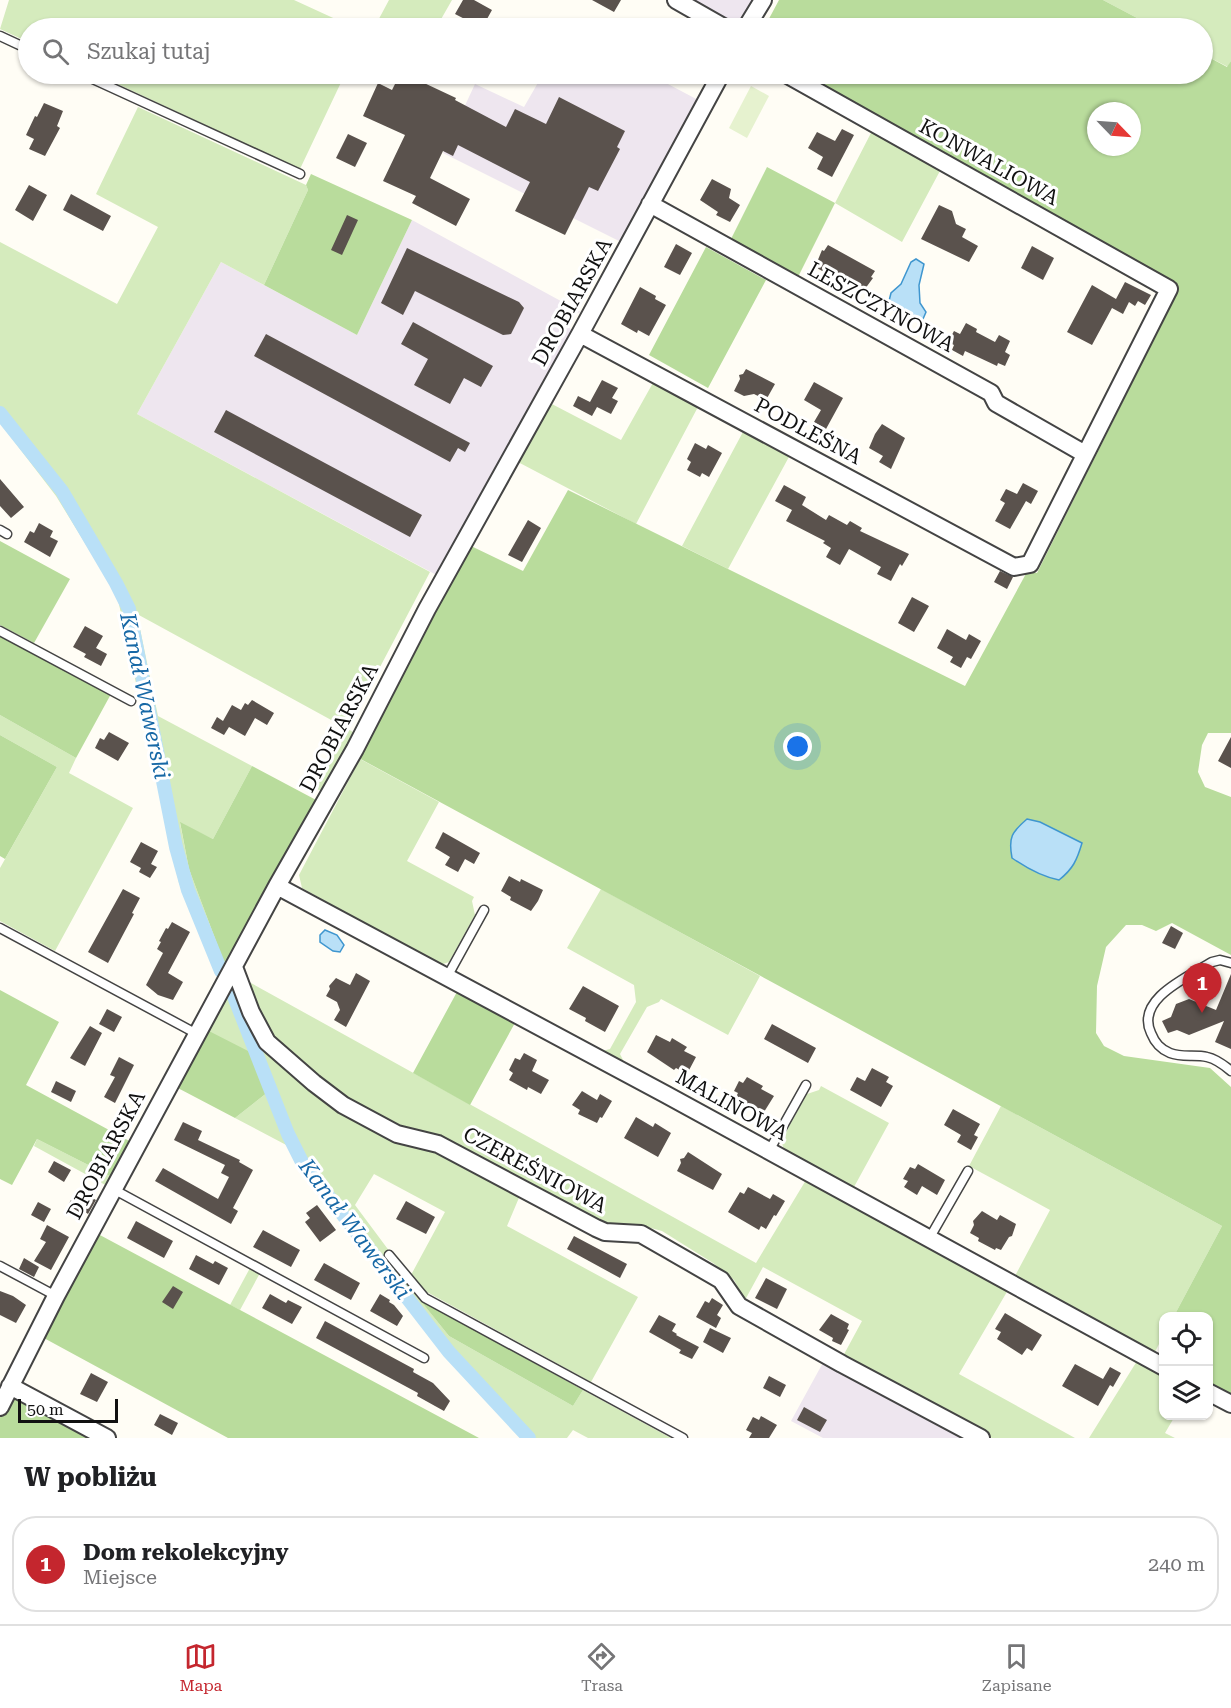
<!DOCTYPE html>
<html lang="pl">
<meta charset="utf-8">
<style>
:root{--surface:#fff;--page:#f6f6f6;--text:#202124;--muted:#757577;--line:#e0e0e0;--accent:#c4262e}
body{margin:0;font-family:"Roboto Serif",serif;background:var(--page);color:var(--text)}
.controls{position:absolute;right:18px;bottom:18px;display:grid;overflow:hidden;border-radius:12px;box-shadow:0 2px 4px #0004}
.controls button{width:54px;height:54px;display:grid;place-items:center;padding:0;border:0;border-bottom:2px solid var(--line);background:var(--surface);color:var(--text);font:30px sans-serif}
.compass{position:absolute;left:1087px;top:102px;width:54px;height:54px;border-radius:50%;background:var(--surface);box-shadow:0 2px 4px #0004;rotate:115deg}
.scale{position:absolute;left:18px;bottom:15px;width:100px;box-sizing:border-box;padding-left:6px;border:3px solid #111;border-top:0;font-size:16px;line-height:21px;white-space:nowrap;color:#111;-webkit-text-stroke:4px #fff;paint-order:stroke}
.you{position:absolute;left:798px;top:747px;width:21px;height:21px;margin:-15px;border:4px solid #fff;border-radius:50%;background:#1a73e8;box-shadow:0 0 0 9px #1a73e833}
.badge{display:grid;place-items:center;width:39px;height:39px;border-radius:50%;background:var(--accent);color:#fff;font-size:20px;font-weight:700}
.pin{position:absolute;translate:-50% -50px;filter:drop-shadow(0 2px 3px #0008)}
.pin::after{content:'';position:absolute;top:32px;width:21px;height:18px;background:inherit;clip-path:polygon(0 0,100% 0,50% 100%)}
.list{margin:0;padding:0;list-style:none}
h2{display:flex;justify-content:space-between;align-items:center;height:78px;margin:0;padding:0 24px;font-size:26px}
h2 small{font-size:20px;font-weight:400;color:var(--muted)}
.list li{display:grid;grid-template-columns:39px 1fr auto;gap:18px;align-items:center;box-sizing:border-box;height:96px;margin:0 12px 12px;padding:0 12px;border:2px solid var(--line);border-radius:24px}
.list b{display:block;font-size:22px;white-space:nowrap}
.list p{margin:0;font-size:20px;white-space:nowrap;color:var(--muted)}
.list em{font-size:20px;font-style:normal;color:var(--muted)}
.icon{flex:none;width:33px;height:33px;fill:none;stroke:currentColor;stroke-width:2;stroke-linecap:round;stroke-linejoin:round}
.map{position:relative;flex:none;width:1231px;height:1438px;overflow:hidden}
.search{position:absolute;background:var(--surface);box-shadow:0 2px 4px #0004;left:18px;right:18px;top:18px;height:66px;display:flex;align-items:center;gap:15px;box-sizing:border-box;padding:0 21px;border-radius:33px;color:var(--muted);font-size:22px}
.sheet{height:186px;background:var(--surface)}
nav{display:flex;justify-content:space-around;align-items:center;box-sizing:border-box;height:84px;border-top:2px solid var(--line);background:var(--surface);font-size:16px;color:var(--muted)}
nav a{display:grid;justify-items:center;gap:3px}
nav .on{color:var(--accent)}
.map>svg:first-child{display:block}
.industrial{fill:#eee6ef}
.green{fill:#d5ebbd}
.forest{fill:#b9dc9c;fill-rule:evenodd}
.pitch{fill:#e6f2cf}
.water{fill:#b9e0f7;stroke:#3f96cf;stroke-width:1.5}
.lines{fill:none;stroke-linecap:round;stroke-linejoin:round}
.canal{stroke:#b9e0f7;stroke-width:14}
.building{fill:#5a524d}
.service-casing{stroke:#444;stroke-width:11}
.minor-casing{stroke:#444;stroke-width:20}
.service{stroke:#fff;stroke-width:8}
.minor{stroke:#fff;stroke-width:16}
.labels{text-anchor:middle;dominant-baseline:central;stroke-width:6;stroke-linejoin:round;paint-order:stroke}
.street-label{font-size:21px;fill:#111;stroke:#fff}
.water-label{font-size:22px;font-style:italic;fill:#1768a6;stroke:#fff}
</style>
<div class="map">
<svg width="1231" height="1438" viewBox="0 0 1231 1438">
<rect width="100%" height="100%" fill="#fffdf5"/>
<path class="industrial" d="M692,0h60l-12,25z
M543,74h106l51,27 -77,142 -180,-90 32,-69 49,23z
M412,220l169,92 -7,2 -6,12 5,6 -131,246 -305,-164 84,-152 136,73z
M825,1359l145,79h-147l-32,-17z"/>
<path class="green" d="M9,0h285l61,28h-327v14l-28,-13z
M389,0h63l-16,28h-62z
M1103,0h128v61l-3,6 -25,-13 -1,-26h-46z
M96,74h249l-45,95z
M138,107l168,78 2,5 -44,95 -43,-23 -84,152 293,158 -61,116 -24,39 11,7 -33,58 -10,-5 31,-60 -207,-113 21,102 94,50 -39,73 -33,-16 9,46 37,99 -7,13 -40,-98 -62,-288 -61,-99 -56,-73v-181l117,62 41,-77 -62,-33z
M872,131l69,38 -39,73 -67,-39z
M654,381l45,24 -63,119 -120,-63 32,-59 73,38z
M744,430l46,25 -62,114 -46,-23z
M0,715l76,43 -7,15 64,35 -78,143 -55,-30v-53l57,-101 -57,-32z
M360,759l79,43 -32,59 67,36 -2,4 3,14 -26,47 -9,3 -138,-77 -3,-13z
M601,889l159,87 -32,59 -67,-36 -2,3 -12,5 -27,47 4,8 -22,-11 8,-2 26,-47 -2,-17 -67,-37z
M242,978l514,285 50,-83 202,110 -49,84 116,64h-83l-150,-80 20,-37 -99,-54 -18,33 -11,-20 -21,-17 -51,-32 -15,-4 -38,-1 -255,-119 -78,-64z
M234,980l54,85 135,80 98,48 -14,33 131,71 -47,85 -166,-91 -14,-16 34,-63 -71,-38 -19,31 35,47 -5,4 64,80 124,70 10,-16 88,48h-83l-15,-8 -6,8h-43l-80,-86 -147,-189 -7,-16 -55,-29 33,-26 -63,-63z
M821,1086l68,37 -35,64 -70,-38 -3,-8 26,-47 12,-4z
M1001,1106l221,120 -48,90h-10l-1,20 -9,18 -139,-78 35,-66 -81,-44z
M37,1139l77,39 -5,9 -75,-41z
M250,1268l10,5 -20,37 -10,-5z
M1137,1361l26,14 1,41h11l-10,17 10,5h-86z"/>
<path class="forest" d="M779,0h324l53,28h-392z
M1203,54l24,13 4,-6v672h-23l-6,12 -4,27 7,15 26,10v158l-59,-32 -16,8 -14,-6h-16l-20,22 -9,39 -1,47 8,13 20,10 86,12 21,19v307l-22,-10 -1,-68h-34l48,-90 -867,-470 116,-210 52,25 45,-81 397,196 63,-116 9,3 142,-284 -381,-215h404zM1096,111h36v36h-36z
M767,167l68,36 -37,74 -67,-38z
M311,174l101,46 -55,115 -93,-50 44,-95 -2,-5z
M706,247l60,33 -58,108 -59,-33z
M0,541l70,38 -36,64 -34,-18z
M0,635l111,59 -35,64 -76,-43z
M0,735l57,32 -52,92 -5,-3z
M252,766l66,35 -92,167 -37,-99 -9,-47 33,17z
M0,990l59,32 -33,63 107,58 -19,35 -77,-39 -25,46 -12,-6z
M458,990l58,31 -46,84 -57,-32z
M205,1029l47,24 16,39 -33,26 -61,-32z
M98,1234l381,204h-251l-186,-101z
M420,1300l163,90 -10,16 -124,-70z
M14,1396l83,42h-97v-25z"/>
<path class="pitch" d="M751,86l18,10 -22,42 -18,-10z"/>
<path class="water" d="M916,259l8,5 -5,21 1,18 6,9 -3,7 -3,1 -24,-7 -7,-12 2,-8 10,-9 10,-22z
M1027,819l13,3 42,21c-5,17 -9,26 -23,37 -16,-3 -34,-13 -47,-22 -4,-21 0,-26 15,-39z
M325,930l12,5 7,10 -4,7 -7,-1 -13,-9v-7z"/>
<g class="lines">
<path class="canal" d="M0,413l62,78 54,92 13,26 47,238 12,43 33,81
M231,989l57,145 14,28 147,190 80,86"/>
</g>
<path class="building" d="M463,0h11l18,10 -10,18 -27,-14z
M592,0h29l-7,12z
M400,74h26l-4,8 34,16 -1,2 51,27 9,-18 31,15 13,-27 66,34 -8,16 3,2 -22,42 -9,-4 -24,48 -50,-24 15,-29 -72,-37 -5,11 -10,-5 -13,27 40,21 -14,27 -44,-23 4,-7 -33,-15 22,-46 -42,-19 15,-33 14,7z
M44,103l19,8 -6,15 3,2 -15,28 -16,-7 5,-10 -8,-4 9,-19 2,1z
M842,129l12,6 -22,42 -15,-8 6,-12 -15,-9 9,-16 18,9z
M348,134l19,9 -12,24 -19,-9z
M712,179l19,10 -2,9 11,7 -10,17 -14,-7 2,-3 -18,-12z
M29,185l18,10 -14,26 -18,-11z
M71,194l40,22 -8,15 -40,-21z
M939,205l13,6 4,13 10,5 -4,8 16,9 -9,16 -48,-23z
M347,215l11,5 -16,35 -11,-5z
M676,244l16,9 -12,22 -16,-8z
M828,245l47,26 -4,6 2,1 -11,15 -47,-26 7,-17 2,1z
M1032,246l22,12 -11,22 -22,-12z
M407,248l112,54 5,6 -13,26 -8,1 -88,-44 -12,24 -22,-12z
M1125,282l26,13 -6,10 -7,-4 -3,5 -6,-4 -6,12 -11,-6 -20,37 -25,-13 25,-47 24,14z
M640,287l16,9 -1,3 11,6 -17,31 -11,-6 -1,3 -16,-9z
M413,322l80,44 -12,21 -17,-9 -14,26 -36,-19 14,-26 -27,-15z
M966,323l11,6 -1,3 19,10 4,-7 11,6 -5,11 5,3 -5,11 -7,-3 -1,3 -32,-15 -2,5 -11,-6 2,-5 -6,-3 6,-11 6,3z
M266,334l204,109 -5,9 -7,-4 -8,14 -196,-106z
M746,369l29,15 -9,16 -12,-6 -10,2 -10,-5 6,-12 -1,-4 4,-1z
M602,380l16,8 -6,10 6,3 -7,13 -14,-7 -5,9 -19,-10 5,-10 12,6z
M814,382l29,16 -17,31 -12,-7 7,-12 -17,-10z
M226,410l196,105 -12,22 -196,-105z
M882,424l23,14 -14,31 -12,-7 4,-6 -14,-8 6,-14z
M695,443l11,6 2,-4 14,8 -13,24 -7,-4 -2,4 -13,-7 4,-8 -4,-3z
M0,479l24,28 -13,11 -11,-12z
M1023,483l15,8 -7,13 -5,-3 -16,28 -15,-8 10,-18 -5,-3 6,-11 11,5z
M784,485l22,12 -4,8 24,15 3,-5 18,10 3,-4 12,7 -2,3 49,23 -7,12 -2,-2 -9,17 -14,-7 4,-7 -32,-18 -9,16 -14,-8 5,-9 -8,-5 2,-2 -39,-20 6,-11 -17,-9z
M528,520l13,8 -19,34 -14,-7z
M39,523l14,8 -3,6 8,4 -8,16 -26,-15 6,-11 4,2z
M1000,571l13,6 -6,12 -13,-7z
M912,597l17,9 -15,26 -16,-9z
M85,626l18,10 -7,12 11,6 -6,12 -17,-9 2,-3 -13,-7z
M947,629l19,11 3,-6 12,7 -10,18 -4,-2 -6,11 -11,-6 3,-5 -16,-9z
M252,700l22,13 -7,12 -12,-7 -10,18 -16,-9 -5,8 -13,-7 6,-11 6,4 9,-16 9,5 4,-7 3,2z
M109,732l20,11 -11,18 -23,-13 5,-10 4,2z
M1231,737v31l-13,-7z
M443,832l37,21 -6,11 -9,-5 -7,13 -13,-7 5,-8 -15,-9z
M141,842l17,9 -7,13 6,3 -7,11 -11,-6 2,-4 -11,-6z
M509,876l11,6 1,-3 22,11 -5,11 -7,10 -21,-11 1,-3 -10,-6z
M123,889l17,9 -8,15 2,1 -26,49 -20,-11z
M172,922l18,10 -22,41 15,9 -10,18 -15,-5 -12,-10 17,-32 -6,-4 4,-7 -2,-1 7,-13 2,1z
M1171,926l12,7 -8,16 -13,-6z
M356,973l14,8 -24,46 -12,-7 6,-10 -3,-8 -11,-6 4,-7 -1,-3 7,-8 14,7z
M1231,974v75l-16,-7 9,-21 -35,14 -12,-5 -9,3 -6,-12 9,-4 5,-13 13,-5 27,11z
M583,986l36,20 -14,26 -20,-11 1,-3 -17,-9z
M107,1009l15,8 -8,15 -15,-8z
M772,1024l44,24 -8,15 -44,-24z
M90,1026l12,7 -17,33 -15,-8z
M656,1035l14,7 2,-4 15,9 -3,4 12,6 -9,17 -11,-6 -2,2 -27,-18z
M524,1053l13,7 -5,11 17,9 -8,14 -13,-7 -1,3 -18,-10 4,-7 -4,-3 6,-12 5,2z
M119,1057l15,8 -19,38 -11,-6 11,-20 -5,-2z
M872,1068l17,9 -3,5 7,4 -12,21 -31,-17 7,-13 8,4z
M747,1077l16,9 -2,3 13,7 -10,16 -11,-6 -2,2 -16,-9 3,-6 -4,-2 5,-10 4,2z
M56,1081l20,10 -5,11 -20,-10z
M582,1091l15,9 3,-6 12,7 -10,17 -2,-1 -3,6 -19,-9 2,-4 -8,-5z
M953,1109l27,15 -6,11 4,2 -7,13 -14,-8 4,-7 -17,-10z
M636,1117l17,10 2,-4 16,10 -13,24 -34,-19z
M183,1122l19,9 -4,9 42,20 -1,2 14,8 -20,38 5,3 -7,13 -76,-43 8,-13 55,31 11,-22 -8,-4 4,-8 -51,-25z
M688,1152l34,22 -9,16 -36,-19 4,-8 -1,-4 4,-1z
M54,1161l17,9 -7,12 -16,-10z
M918,1164l27,16 -8,15 -15,-9 -5,9 -13,-8 4,-6 -5,-2 7,-12 5,2z
M748,1187l22,12 3,-5 12,7 -9,15 -2,-1 -8,14 -5,-3 -2,4 -31,-18 12,-20 4,2z
M77,1190l19,10 -8,14 -4,-3 -2,3 -14,-9z
M406,1201l29,16 -9,17 -30,-15z
M38,1202l13,7 -7,13 -13,-7z
M317,1205l19,25 -16,12 -15,-20 5,-4 -4,-5z
M982,1211l15,9 3,-5 16,9 -4,12 -3,1 -8,13 -5,-2 -1,2 -17,-9 1,-3 -9,-5 4,-8 -1,-4z
M136,1221l37,20 -9,17 -37,-20z
M47,1225l22,12 -18,33 -17,-9 12,-19 -6,-3z
M263,1230l37,20 -9,17 -38,-20z
M574,1236l53,28 -7,14 -53,-29z
M196,1255l17,9 2,-3 13,7 -9,17 -30,-16z
M24,1258l15,9 -5,10 -15,-8z
M324,1263l36,20 -9,17 -37,-20z
M766,1278l21,11 -10,20 -22,-11z
M173,1286l10,6 -10,17 -11,-7z
M0,1291l13,5 13,9 -10,18 -16,-8z
M270,1294l16,9 2,-3 14,7 -10,17 -30,-16z
M380,1294l10,6 -1,2 5,3 9,11 -6,10 -27,-15z
M712,1298l11,7 -6,10 4,3 -5,10 -20,-11 9,-16 4,2z
M1005,1313l37,22 -10,16 -5,-3 -5,7 -25,-16 4,-7 -6,-3z
M831,1314l18,10 -2,5 2,1 -8,15 -9,-4 1,-3 -14,-8z
M659,1315l17,9 -4,7 5,3 -1,1 23,12 -7,12 -13,-6 2,-3 -32,-18z
M325,1321l89,48 -1,3 20,11 17,18 -6,10 -27,-15 1,-3 -102,-55z
M710,1328l21,10 -8,15 -20,-11z
M1075,1364l28,15 7,-12 11,6 -8,14 -3,-2 -12,21 -36,-20z
M91,1373l17,9 -11,20 -17,-8z
M769,1376l17,9 -6,12 -17,-9z
M804,1407l23,13 -7,12 -23,-12z
M160,1414l18,9 -6,12 -18,-10z
M761,1416l16,9 -8,13h-20l3,-5 -6,-3 7,-13 6,3z"/>
<g class="lines">
<defs>
<path id="service" d="M0,36l28,13
M82,74l218,100
M0,530l7,4
M0,631l131,70
M0,928l197,106
M1231,963l-11,-3 -8,2c-24,15 -77,37 -61,71 4,10 9,16 19,20 12,5 25,1 37,4 9,2 17,8 24,14
M447,977l37,-67
M769,1151l37,-66
M113,1189l311,169
M929,1239l39,-68
M389,1255l36,43 258,140
M0,1266l56,30"/>
<path id="minor" d="M676,0l49,28
M746,28l17,-28
M650,204l341,189 5,10 89,51
M580,334l434,233 16,-3 139,-275 -383,-215
M277,886l388,208 499,273
M234,967l17,45 16,30 47,41 29,22 54,29 41,10 158,84 9,4 36,2 80,46 18,26 103,58 139,74
M10,1386l97,52
M1208,1392l23,12
M0,1407l56,-111 221,-410 78,-137 72,-140 153,-275 141,-260"/>
</defs>
<use href="#service" class="service-casing"/>
<use href="#minor" class="minor-casing"/>
<use href="#service" class="service"/>
<use href="#minor" class="minor"/>
</g>
<g class="labels">
<g class="street-label">
<text transform="translate(989 162) rotate(29)">KONWALIOWA</text>
<text transform="translate(572 302) rotate(-61)">DROBIARSKA</text>
<text transform="translate(881 307) rotate(29)">LESZCZYNOWA</text>
<text transform="translate(808 431) rotate(28)">PODLEŚNA</text>
<text transform="translate(339 728) rotate(-62)">DROBIARSKA</text>
<text transform="translate(732 1105) rotate(29)">MALINOWA</text>
<text transform="translate(106 1155) rotate(-62)">DROBIARSKA</text>
<text transform="translate(535 1170) rotate(28)">CZEREŚNIOWA</text>
</g>
<g class="water-label">
<text transform="translate(145 696) rotate(78)">Kanał Wawerski</text>
<text transform="translate(355 1229) rotate(53)">Kanał Wawerski</text>
</g>
</g>
</svg>
<div class="controls">
<button><svg class="icon" aria-label="locate" viewBox="0 0 24 24"><circle cx="12" cy="12" r="6"/><path d="M12 2v4M12 18v4M2 12h4M18 12h4"/></svg></button>
<button><svg class="icon" aria-label="layers" viewBox="0 0 24 24"><path d="M12 4l9 5-9 5-9-5zM3 14l9 5 9-5"/></svg></button>
</div>
<svg class="compass" viewBox="-18 -18 36 36"><path d="M0-13l5 13h-10z" fill="#e53935"/><path d="M0 13l5-13h-10z" fill="#757577"/></svg>
<div class="scale">50 m</div>
<div class="you"></div>
<div class="pin badge" style="left:1202px;top:1013px">1</div>
<div class="search"><svg class="icon" aria-label="search" viewBox="0 0 24 24"><circle cx="10" cy="10" r="6"/><path d="M15 15l6 6"/></svg>Szukaj tutaj</div>
</div>
<section class="sheet">
<h2>W pobliżu<small></small></h2>
<ul class="list">
<li><span class="badge">1</span><div><b>Dom rekolekcyjny</b><p>Miejsce</p></div><em>240 m</em></li>
</ul>
</section>
<nav>
<a class="on"><svg class="icon" aria-label="map" viewBox="0 0 24 24"><path d="M3 6l6-2 6 2 6-2v14l-6 2-6-2-6 2zM9 4v14M15 6v14"/></svg>Mapa</a>
<a><svg class="icon" aria-label="directions" viewBox="0 0 24 24"><path d="M12 3l9 9-9 9-9-9zM9 14v-3h6M13 9l2 2-2 2"/></svg>Trasa</a>
<a><svg class="icon" aria-label="saved" viewBox="0 0 24 24"><path d="M7 4h10v16l-5-4-5 4z"/></svg>Zapisane</a>
</nav>
